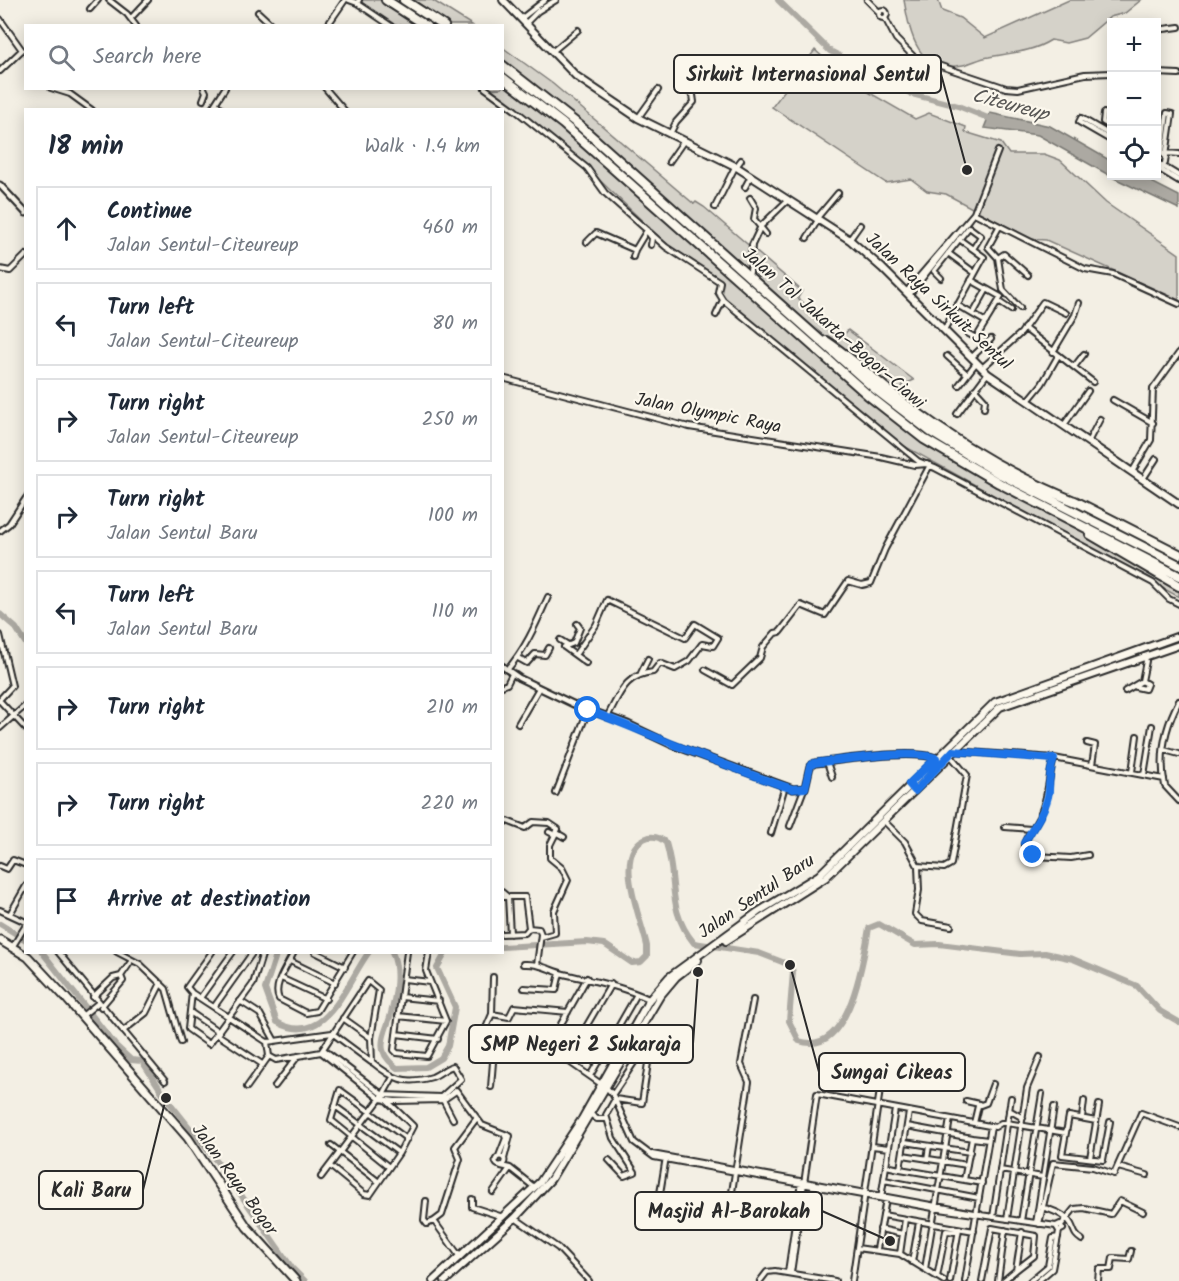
<!DOCTYPE html>
<meta charset="utf-8">
<style>
:root{--surface:#fff;--page:#f6f6f7;--text:#1f2937;--muted:#747a83;--line:#e0e1e3}
body{margin:0;font-family:Kalam,sans-serif;background:var(--page);color:var(--text)}
.controls{position:absolute;right:18px;top:18px;display:grid;overflow:hidden;border-radius:0px;box-shadow:0 3px 15px #0003}
.controls button{width:54px;height:54px;display:grid;place-items:center;padding:0;border:0;border-bottom:2px solid var(--line);background:var(--surface);color:var(--text);font:30px sans-serif}
.stop{position:absolute;width:18px;height:18px;margin:-14px;border:4px solid #1a73e8;border-radius:50%;background:#fff}
.stop.end{background:#1a73e8;border-color:#fff;box-shadow:0 2px 6px #0008}
.list{margin:0;padding:0;list-style:none}
h2{display:flex;justify-content:space-between;align-items:center;height:78px;margin:0;padding:0 24px;font-size:26px}
h2 small{font-size:20px;font-weight:400;color:var(--muted)}
.list li{display:grid;grid-template-columns:39px 1fr auto;gap:18px;align-items:center;box-sizing:border-box;height:84px;margin:0 12px 12px;padding:0 12px;border:2px solid var(--line);border-radius:0px}
.list b{display:block;font-size:22px;white-space:nowrap}
.list p{margin:0;font-size:20px;white-space:nowrap;color:var(--muted)}
.list em{font-size:20px;font-style:normal;color:var(--muted)}
.icon{flex:none;width:33px;height:33px;fill:none;stroke:currentColor;stroke-width:2;stroke-linecap:round;stroke-linejoin:round}
.map{position:relative;flex:none;width:1179px;height:1281px;overflow:hidden}
.search{position:absolute;background:var(--surface);box-shadow:0 3px 15px #0003;left:24px;top:24px;width:480px;height:66px;display:flex;align-items:center;gap:15px;box-sizing:border-box;padding:0 21px;border-radius:0px;color:var(--muted);font-size:22px}
.panel{position:absolute;background:var(--surface);box-shadow:0 3px 15px #0003;left:24px;top:108px;width:480px;height:846px;border-radius:0px}
.map>svg:first-child{display:block}
.green{fill:#d5d2c9;stroke:#807e7a;stroke-width:1.5}
.water{fill:#aca9a2;stroke:#787772;stroke-width:1.5}
.lines{fill:none;stroke-linecap:round;stroke-linejoin:round}
.river{stroke:#aca9a2;stroke-width:6}
.minor-tunnel{stroke:#cbc8bf;stroke-width:4;stroke-dasharray:4 2;stroke-linecap:butt}
.minor-casing{stroke:#2b2b2b;stroke-width:8}
.tertiary-casing{stroke:#2b2b2b;stroke-width:9}
.primary-casing{stroke:#2b2b2b;stroke-width:10}
.trunk-casing{stroke:#2b2b2b;stroke-width:11}
.motorway-casing{stroke:#2b2b2b;stroke-width:12}
.minor{stroke:#fbf7ec;stroke-width:4}
.tertiary{stroke:#fbf7ec;stroke-width:4.5}
.primary{stroke:#fbf7ec;stroke-width:6}
.trunk{stroke:#fbf7ec;stroke-width:7}
.motorway{stroke:#fbf7ec;stroke-width:8}
.route{stroke:#1a73e8;stroke-width:8}
.labels{text-anchor:middle;dominant-baseline:central;stroke-width:4.5;stroke-linejoin:round;paint-order:stroke}
.street-label{font-size:18px;fill:#2b2b2b;stroke:#fbf7ec}
.water-label{font-size:20px;font-style:italic;fill:#585755;stroke:#fbf7ec}
.leader{fill:none;stroke:#2b2b2b;stroke-width:2}
.callout-dot{fill:#2b2b2b;stroke:#fbf7ec;stroke-width:2}
.callout{fill:#fbf7ec;stroke:#2b2b2b;stroke-width:2}
.callout-label{font-size:20px;text-anchor:middle;font-weight:bold;fill:#2b2b2b}
</style>
<div class="map">
<svg width="1179" height="1281" viewBox="0 0 1179 1281">
<rect width="100%" height="100%" fill="#f3efe4"/>
<filter id="ink" filterUnits="userSpaceOnUse"><feTurbulence type="fractalNoise" baseFrequency=".0167" numOctaves="2"/><feDisplacementMap in="SourceGraphic" scale="12" xChannelSelector="R" yChannelSelector="G"/><feConvolveMatrix kernelMatrix="1 2 1 2 8 2 1 2 1" color-interpolation-filters="sRGB"/></filter>
<g filter="url(#ink)">
<path class="green" d="M353,0h33l40,25h-35z
M404,0h28l40,25h-28z
M904,0h34l4,11 18,7 25,20 84,-38h72l-16,13 -15,4 -25,21 -19,5 -15,-3c-19,12 -40,13 -62,17 -9,1 -17,6 -26,8 -46,10 -53,-32 -59,-65z
M502,47l51,37 141,120 2,-2 8,5 98,84 -4,7 45,38 5,-6 66,50 -11,5 -7,12 -89,-68 -227,-203 -77,-60z
M815,50l34,31 66,38 14,-6 37,14 -1,5 36,11 8,11h35l16,6 46,43 73,51v46l-133,-60 -16,-1 -84,-45 -19,-3 -16,-12 -25,4 -114,-76z
M503,77l30,23 335,295 56,44 149,82 106,65v11l-275,-151 -187,-154 4,-8 -40,-26 -94,-90 -102,-79 17,-1z"/>
<path class="water" d="M990,113l60,13 61,35 1,15h28l39,20v13l-65,-31 -76,-43 -54,-7z"/>
<g class="lines">
<path class="river" d="M778,0l52,51 82,43 46,12 35,14
M0,614l16,14 10,16
M0,924l26,16
M502,947l85,-5 17,2 28,19 9,-1 6,-6v-10c-5,-26 -38,-97 2,-109 7,-1 13,2 17,6 12,38 0,66 28,100l65,10 31,12 3,7 -4,49 10,20c50,17 64,-79 70,-113l10,-4 36,21 24,-1 81,10 25,-1 28,6 64,27 23,25 19,11
M42,952l74,94 15,14 11,1 24,37 59,74 67,96 13,13
M277,952l-12,37 12,33c49,28 70,-41 92,-70
M392,952c8,17 4,43 -1,61 -2,11 -11,25 -8,37 2,8 8,13 14,18l29,-1 15,-9 7,-12 7,-39 -18,-39 9,-16"/>
<path class="minor-tunnel" d="M726,279l9,-3"/>
<defs>
<path id="minor" d="M109,0l18,14 9,12
M349,0l8,3 2,-3
M867,0l13,13
M357,3l34,23
M90,9l8,-9
M879 14a4 4 0 1 1 8 0a4 4 0 1 1-8 0Z
M258,12l15,14
M131,18l17,-18
M522,18l23,-18
M885,18l11,21 18,18 92,31 12,1 67,-15 27,-1
M0,19l22,31 -22,21
M526,23l12,-12 18,-11
M285,26h6
M327,26l18,-26
M1156,30l23,-3
M553,51l25,-21
M1156,73l23,1
M51,88l19,6 22,16
M325,88l19,22
M485,88l30,22 72,58 18,25 61,54 54,35 -2,10 5,8 195,161
M203,100l3,-8 -2,-4
M216,103l6,7
M211,110l14,-22
M1104,113l-1,9 9,5
M638,118l20,-28
M1081,118l-2,4 33,19
M1081,118l31,18
M670,134l6,-12 18,-20 -1,-7 -6,-4
M1156,152l23,2
M1164,155l-2,-2 5,-40 5,1
M669,162l14,-20
M1156,162l23,14
M736,167l5,-7
M1156,167l23,14
M1161,170l4,-7 7,-49
M745,187l6,-11
M750,198l6,10 -2,11 12,15
M715,207l20,-40
M974,213l24,-62
M817,218l21,-25
M999,227l-11,20 10,11 5,32 17,18
M649,234l3,4 -1,7
M807,238l11,-18
M850,239l10,-14
M587,242l9,-9 39,17 12,-20
M948,253l27,20
M633,257l2,-7
M998,258l6,-4 24,21
M0,269l10,2 16,-16
M750,272l2,-27 9,-19 26,-25
M941,278l-7,-7 35,-44 12,9 -8,13
M906,292l68,-79 111,56 28,5 66,30
M909,295l60,-76
M999,302l12,8
M957,305l29,17
M973,314l14,-25
M716,315l7,-15
M1024,328l69,54
M944,330l40,-73 -25,-18
M967,333l9,5 25,-41 -30,-17
M1053,352l22,-37 4,-12
M947,356l20,18
M972,357l19,-18
M1074,367l10,-13
M982,368l39,-35 22,-31 23,11
M502,378l187,49 192,30 34,8 12,-1
M959,385l17,-22
M975,389l10,11 -1,8
M1113,400l40,23
M1028,401l14,-17 16,-28
M957,414l30,-40
M1064,425l24,-34
M1088,442l12,-23
M918,461l17,7 218,115 16,16 10,5
M1132,472l19,-32 2,-51 26,-36
M1143,479l13,-20
M0,531l9,-7 17,-26
M0,635l12,51 -12,13
M560,640l8,5
M564,647l10,-4 6,-15 -3,-4
M564,647l11,8
M518,658l9,5 8,-9 10,1 4,-7
M586,663l-11,-8 21,-30 11,-25 78,38 10,-14 23,14 -5,8 -11,-2 -13,17 -14,8 -15,-6 -7,9c-29,3 -33,22 -46,45
M507,670c19,-22 29,-46 41,-73
M705,670l27,15 28,-27 3,-11 12,-14 5,-1 21,-27 24,10 23,-34 14,4 9,-2 14,-34 45,-84
M641,673l7,-14
M502,686l5,-2 5,-10
M1136,687l9,2 2,-5 -5,-3
M1125,691l17,-10 4,-20 -2,-5
M0,701l26,28
M1179,701c-14,26 -20,56 -14,85l14,15
M518,724l21,-36
M0,728l26,-23
M1087,743l8,2 -3,20
M1164,750l15,4
M954,751l100,7 110,21
M950,755l17,20 -16,89 -7,4 -26,-2 1,24 -4,24 7,7 29,5
M1054,758c-6,20 -5,38 -14,57 -4,10 -13,19 -16,30l12,11 35,2 17,-3
M827,762l5,15
M1132,772l5,-36
M1144,775l8,-49
M556,793l32,-83
M502,819l23,9 8,-6 16,1 9,6 -8,16v13l12,10 6,12 -14,31 1,22 -14,4
M884,821l21,21 13,24
M790,826l14,-37
M1005,827l26,2
M549,832l6,3
M557,833l7,4
M771,833l14,-47
M0,866l7,3 6,-9 13,5
M502,892l6,5 2,37
M502,897h23l4,31 -4,5 -23,1
M0,910l26,12
M10,914l16,-28
M529,928l10,1 2,5 -4,31
M13,946l13,-21
M58,952l107,129
M117,952l23,12 26,25 15,53
M212,952l-25,35 5,6 -4,36 21,15 44,-60 10,-32
M294,952c-6,13 -22,33 -15,47l27,14 11,-2 36,-59
M315,952l30,15
M407,952l-13,98 3,3 30,3 19,-35 -20,-50 3,-19
M290,961l45,22
M523,964c17,-1 26,6 41,10 29,7 57,12 85,25
M281,978l45,21
M587,978l-39,69 53,37
M404,979l26,3
M524,988l32,2 4,-17
M192,993l75,49 2,14 7,4 45,-8 47,-71 11,9 -8,48 1,24c21,17 33,23 60,15 8,-3 13,-9 21,-11l8,13 -20,18 -58,-2 -60,-46
M93,997l20,-19 8,-2 9,-13
M401,997l38,4
M200,998l33,-46
M240,1001l20,13 15,27
M101,1007l22,-26 -2,-5
M214,1007l39,-55
M190,1012l29,20
M492,1014l17,3 5,-10 54,5
M82,1016l16,-13
M398,1016l48,5
M343,1018l28,20
M123,1031l23,-18 15,-30
M396,1034l42,5
M218,1035l44,29
M267,1042l65,-9 39,29
M321,1052l59,47 15,2 48,-1 13,-9
M566,1061l45,-77
M590,1076l47,-82
M275,1086l23,-30
M247,1087l22,-31
M491,1087l2,-25 -11,-19v-6l10,-23 1,-37
M607,1088l6,7 21,47 20,15 279,51 123,18 4,-2 3,5 -4,2 -3,-5
M456,1090l26,35 28,11 -6,23
M442,1098l11,21
M966,1101l13,3
M335,1106l64,47
M1009,1110l14,8
M909,1112l-9,57 82,14
M590,1114l7,5h8
M1082,1118l2,-17
M1096,1121l-27,-5 -7,39 41,5 7,-38
M974,1123l4,-17 8,-3 7,-19
M907,1126l65,12 -8,42
M972,1138l16,2
M905,1142l65,10
M331,1145l48,37
M872,1146l17,2
M652,1154l328,60
M903,1155l64,10
M499,1156l7,-18 -2,-4
M495.5 1161a4.5 4.5 0 1 1 9 0a4.5 4.5 0 1 1-9 0Z
M1090,1158l9,-53
M927,1159l2,-13
M609,1160l15,16 11,-4 -22,-34 -7,-23 9,-16 27,4 10,-67 -39,58
M330,1166l34,28 6,1 29,-42 14,-27 -28,-27
M501,1166l9,2 24,19
M886,1166l14,3
M389,1167l-58,-47 9,-30 67,49
M1118,1167l29,8
M1000,1170l43,7
M321,1177l62,-82 9,-16
M884,1180l95,18
M493,1192l17,-24
M881,1198l14,-89
M472,1199v8l31,10
M426,1201l-2,19 3,4 7,-3
M730,1205l19,-123 -8,-18 12,-64
M1041,1207c10,2 25,8 30,17 4,8 3,11 11,16
M883,1215l91,16
M993,1217l18,-119
M515,1218l43,30 31,33
M1007,1219l20,-131 13,-31
M664,1221l-8,-3 10,-61
M1021,1221l21,-127
M1036,1223l18,-116
M1039,1224l14,-61 40,4 21,7 27,-61 38,14
M1062,1224l12,-15 10,-1 27,6 9,-13 23,11
M880,1229l23,5
M857,1248l43,6 44,27
M877,1249l9,-50
M900,1254l5,-35
M460,1257l-26,-36 8,-6 18,-56 -5,-12 21,-28
M912,1262l7,-40
M925,1269l25,-150
M788,1272l13,-90
M791,1273l26,-179 178,33 6,-4h6l59,10
M937,1277l9,-46 12,1
M760,1281l7,-9 8,-1 60,10
M852,1281l30,-205
M950,1281l9,-52
M965,1281l26,-155
M982,1281l10,-53 44,8 -2,20 -18,14
M998,1281l7,-51
M1003,1281l13,-11 6,-38
M1030,1281l18,-15 5,-28 5,-1
M1038,1281l14,-12 7,-38
M1098,1281l1,-12h12l2,-11 16,1 2,-8"/>
<path id="tertiary" d="M0,185l26,28
M502,666l17,12 54,26 55,20 42,20 123,45 12,-1 5,-22 5,-3c29,-3 95,-14 121,-5"/>
<path id="primary" d="M503,0l73,76 62,42 97,48 115,74 32,28 106,106 191,130
M726,941l99,-63 175,-171 179,-62
M433,1281l107,-99 42,-63 67,-119 20,-23 89,-65 61,-37 176,-173 184,-66
M445,1281l70,-63 36,-39 109,-183 16,-19 22,-17"/>
<path id="trunk" d="M0,940l28,17 38,41 122,140 59,89 49,54"/>
<path id="motorway" d="M386,0l40,26
M404,0l40,26
M502,65l78,61 295,263 56,43 69,42 179,91
M502,77l61,47 305,271 56,44 75,44 180,93
M826,341c29,19 54,44 82,65 52,39 110,73 171,97
M1075,501l104,53
M1090,534l89,52"/>
</defs>
<use href="#minor" class="minor-casing"/>
<use href="#tertiary" class="tertiary-casing"/>
<use href="#primary" class="primary-casing"/>
<use href="#trunk" class="trunk-casing"/>
<use href="#motorway" class="motorway-casing"/>
<use href="#minor" class="minor"/>
<use href="#tertiary" class="tertiary"/>
<use href="#primary" class="primary"/>
<use href="#trunk" class="trunk"/>
<use href="#motorway" class="motorway"/>
</g>
</g>
<g class="lines" filter="url(#ink)">
<path class="route" d="M588,710c67,26 136,57 205,79l12,-1 5,-22 4,-3c30,-3 96,-14 122,-5l-27,26 6,7 38,-40 101,8c-4,11 -5,21 -5,32 -2,18 -16,37 -25,52l9,12"/>
</g>
<g class="labels">
<g class="street-label">
<text transform="translate(938 302) rotate(43)">Jalan Raya Sirkuit Sentul</text>
<text transform="translate(833 329) rotate(41)">Jalan Tol Jakarta–Bogor–Ciawi</text>
<text transform="translate(708 414) rotate(11)">Jalan Olympic Raya</text>
<text transform="translate(757 897) rotate(-34)">Jalan Sentul Baru</text>
<text transform="translate(234 1180) rotate(54)">Jalan Raya Bogor</text>
</g>
<g class="water-label">
<text transform="translate(1010 106) rotate(15)">Citeureup</text>
</g>
</g>
<path class="leader" d="M967 170L941 74M698 972L693 1044M790 965L819 1072M166 1098L143 1190M890 1241L822 1211"/>
<g class="callout-dot">
<circle cx="967" cy="170" r="6"/>
<circle cx="698" cy="972" r="6"/>
<circle cx="790" cy="965" r="6"/>
<circle cx="166" cy="1098" r="6"/>
<circle cx="890" cy="1241" r="6"/>
</g>
<g class="callout">
<rect x="674" y="55" width="267" height="38" rx="6"/>
<rect x="469" y="1025" width="224" height="38" rx="6"/>
<rect x="819" y="1053" width="146" height="38" rx="6"/>
<rect x="39" y="1171" width="104" height="38" rx="6"/>
<rect x="635" y="1192" width="187" height="38" rx="6"/>
</g>
<g class="callout-label">
<text x="808" y="81">Sirkuit Internasional Sentul</text>
<text x="581" y="1051">SMP Negeri 2 Sukaraja</text>
<text x="892" y="1079">Sungai Cikeas</text>
<text x="91" y="1197">Kali Baru</text>
<text x="729" y="1218">Masjid Al-Barokah</text>
</g>
</svg>
<div class="controls">
<button>+</button>
<button>−</button>
<button><svg class="icon" aria-label="locate" viewBox="0 0 24 24"><circle cx="12" cy="12" r="6"/><path d="M12 2v4M12 18v4M2 12h4M18 12h4"/></svg></button>
</div>
<div class="stop" style="left:588px;top:710px"></div>
<div class="stop end" style="left:1033px;top:855px"></div>
<div class="search"><svg class="icon" aria-label="search" viewBox="0 0 24 24"><circle cx="10" cy="10" r="6"/><path d="M15 15l6 6"/></svg>Search here</div>
<section class="panel">
<h2>18 min<small>Walk · 1.4 km</small></h2>
<ul class="list">
<li><svg class="icon" aria-label="ahead" viewBox="0 0 24 24"><path d="M12 20V5M6 11l6-6 6 6"/></svg><div><b>Continue</b><p>Jalan Sentul-Citeureup</p></div><em>460 m</em></li>
<li><svg class="icon" aria-label="left" viewBox="0 0 24 24"><path d="M17 20v-9H6M10 6l-5 5 5 5"/></svg><div><b>Turn left</b><p>Jalan Sentul-Citeureup</p></div><em>80 m</em></li>
<li><svg class="icon" aria-label="right" viewBox="0 0 24 24"><path d="M7 20v-9h11M14 6l5 5-5 5"/></svg><div><b>Turn right</b><p>Jalan Sentul-Citeureup</p></div><em>250 m</em></li>
<li><svg class="icon" aria-label="right" viewBox="0 0 24 24"><path d="M7 20v-9h11M14 6l5 5-5 5"/></svg><div><b>Turn right</b><p>Jalan Sentul Baru</p></div><em>100 m</em></li>
<li><svg class="icon" aria-label="left" viewBox="0 0 24 24"><path d="M17 20v-9H6M10 6l-5 5 5 5"/></svg><div><b>Turn left</b><p>Jalan Sentul Baru</p></div><em>110 m</em></li>
<li><svg class="icon" aria-label="right" viewBox="0 0 24 24"><path d="M7 20v-9h11M14 6l5 5-5 5"/></svg><div><b>Turn right</b></div><em>210 m</em></li>
<li><svg class="icon" aria-label="right" viewBox="0 0 24 24"><path d="M7 20v-9h11M14 6l5 5-5 5"/></svg><div><b>Turn right</b></div><em>220 m</em></li>
<li><svg class="icon" aria-label="arrive" viewBox="0 0 24 24"><path d="M6 21V4h12l-3 4 3 4H6"/></svg><div><b>Arrive at destination</b></div></li>
</ul>
</section>
</div>
